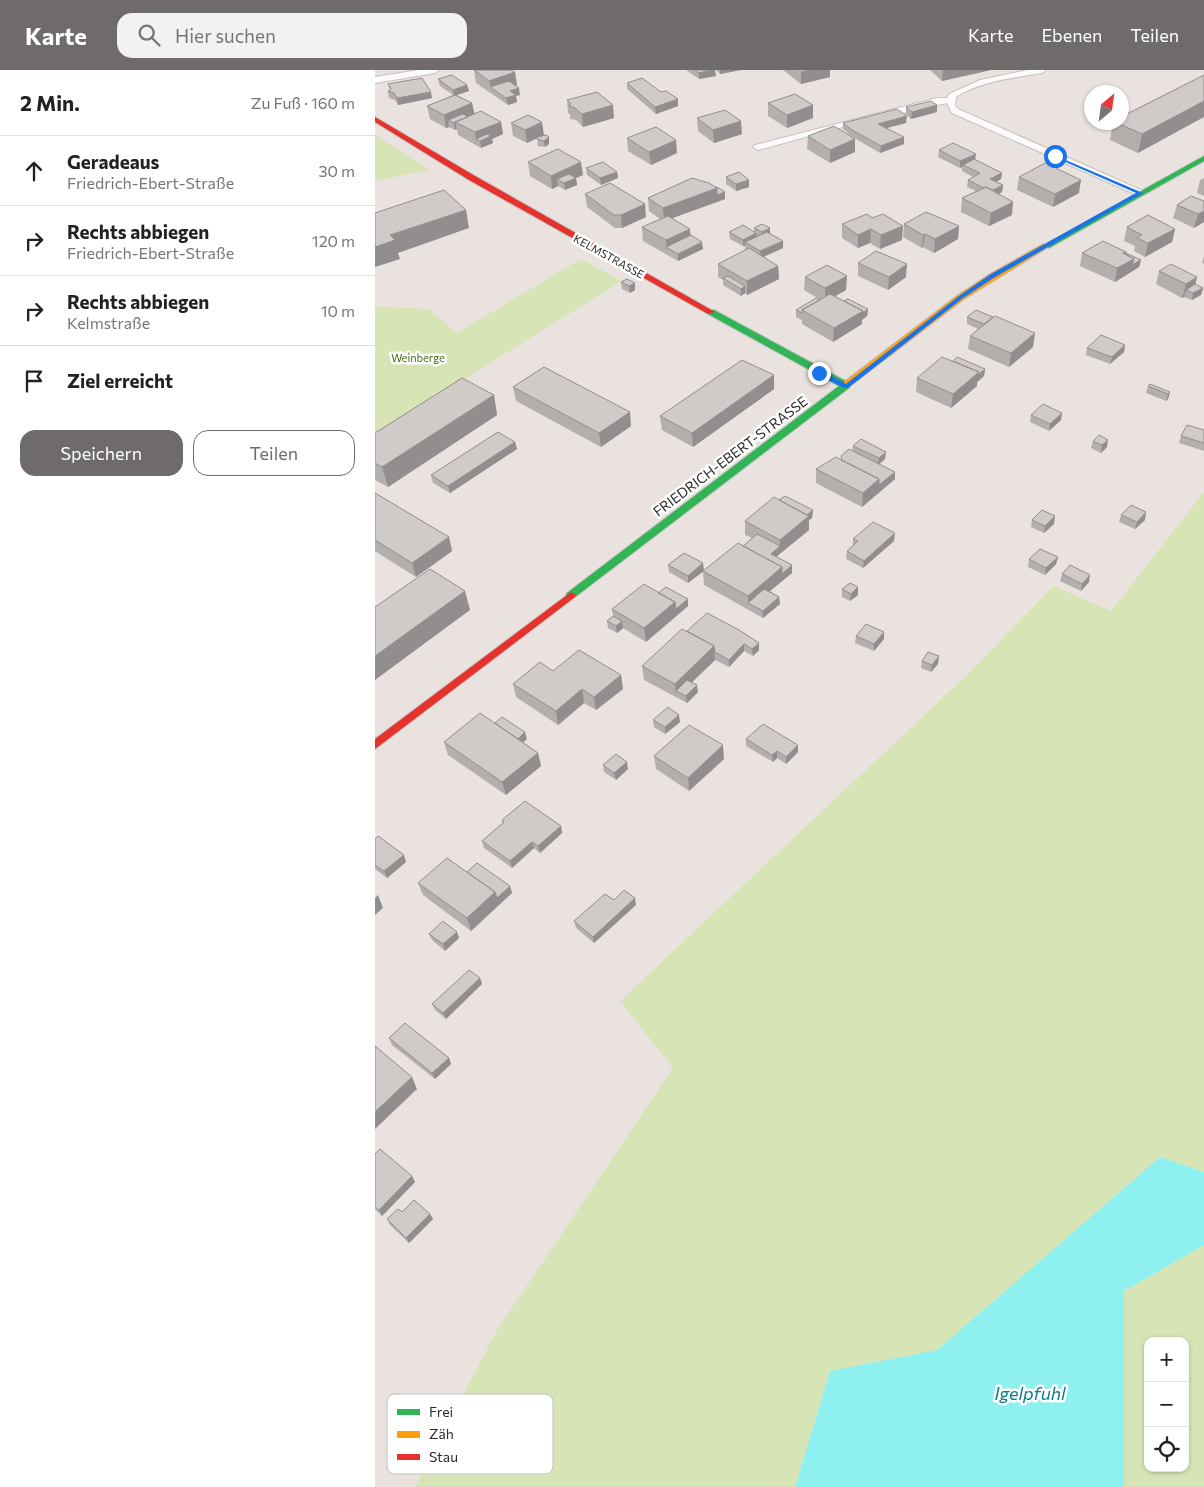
<!DOCTYPE html>
<html lang="de">
<meta charset="utf-8">
<style>
:root{--surface:#fff;--page:#f2f2f2;--text:#222;--muted:#767676;--line:#e0e0e0;--accent:#6e6b6a}
body{margin:0;font-family:Commissioner,sans-serif;background:var(--page);color:var(--text)}
.controls{position:absolute;right:15px;bottom:15px;display:grid;overflow:hidden;border-radius:10px;box-shadow:0 1px 4px #0004}
.controls button{width:45px;height:45px;display:grid;place-items:center;padding:0;border:0;border-bottom:1px solid var(--line);background:var(--surface);color:var(--text);font:25px sans-serif}
.compass{position:absolute;left:709px;top:15px;width:45px;height:45px;border-radius:50%;background:var(--surface);box-shadow:0 1px 4px #0004;rotate:29deg}
.stop{position:absolute;width:15px;height:15px;margin:-11px;border:4px solid #1a73e8;border-radius:50%;background:#fff}
.stop.end{background:#1a73e8;border-color:#fff;box-shadow:0 1px 5px #0008}
.list{margin:0;padding:0;list-style:none}
h2{display:flex;justify-content:space-between;align-items:center;height:65px;margin:0;padding:0 20px;font-size:21px}
h2 small{font-size:16px;font-weight:400;color:var(--muted)}
.list li{display:grid;grid-template-columns:32px 1fr auto;gap:15px;align-items:center;box-sizing:border-box;height:70px;padding:0 20px;border-top:1px solid var(--line)}
.list b{display:block;font-size:19px;white-space:nowrap}
.list p{margin:0;font-size:16px;white-space:nowrap;color:var(--muted)}
.list em{font-size:16px;font-style:normal;color:var(--muted)}
.actions{display:flex;gap:10px;padding:15px 20px}
.actions a{flex:1;padding:11px 0;border:1px solid var(--accent);border-radius:15px;text-align:center;font-size:18px;color:var(--accent)}
.actions .main{background:var(--accent);color:#fff}
.icon{flex:none;width:28px;height:28px;fill:none;stroke:currentColor;stroke-width:2;stroke-linecap:round;stroke-linejoin:round}
.map{position:relative;flex:none;width:829px;height:1417px;overflow:hidden}
header{display:flex;align-items:center;gap:30px;box-sizing:border-box;height:70px;padding:0 25px;background:var(--accent);color:#fff}
header strong{font-size:24px}
nav{display:flex;gap:28px;margin-inline-start:auto;font-size:18px}
.search{width:350px;height:45px;background:var(--page);display:flex;align-items:center;gap:12px;box-sizing:border-box;padding:0 18px;border-radius:15px;color:var(--muted);font-size:19px}
main{display:flex}
aside{flex:1;background:var(--surface)}
.map>svg:first-child{display:block}
.green{fill:#d7e5b6;fill-rule:evenodd}
.water{fill:#8ef1f0}
.lines{fill:none;stroke-linecap:round;stroke-linejoin:round}
.lane-casing{stroke:#c3c1c1;stroke-width:2}
.fast-casing{stroke:#c3c1c1;stroke-width:2}
.slow-casing{stroke:#c3c1c1;stroke-width:2}
.jam-casing{stroke:#c3c1c1;stroke-width:2}
.lane{fill:#fcfbfa;fill-rule:evenodd}
.fast{fill:#30b455;fill-rule:evenodd}
.slow{fill:#ff9f0a;fill-rule:evenodd}
.jam{fill:#e5322d;fill-rule:evenodd}
.wall{fill:#b3afad}
.shaded-wall{fill:#928e8d}
.building{fill:#d0cbc9;stroke:#928e8d}
.route{fill:#1a73e8}
.labels{text-anchor:middle;dominant-baseline:central;stroke-width:5;stroke-linejoin:round;paint-order:stroke}
.far-street-label{font-size:11px;fill:#2b2b2b;stroke:#fff}
.far-park-label{font-size:11px;fill:#3e6d15;stroke:#fff}
.street-label{font-size:14px;fill:#2b2b2b;stroke:#fff}
.near-water-label{font-size:18px;font-style:italic;fill:#067d88;stroke:#fff}
.key{fill:#fff;stroke:#bfbfbf;stroke-width:1}
.key-label{font-size:14px;fill:#2b2b2b}
</style>
<header>
<strong>Karte</strong>
<div class="search"><svg class="icon" aria-label="search" viewBox="0 0 24 24"><circle cx="10" cy="10" r="6"/><path d="M15 15l6 6"/></svg>Hier suchen</div>
<nav><a>Karte</a><a>Ebenen</a><a>Teilen</a></nav>
</header>
<main>
<aside>
<h2>2 Min.<small>Zu Fuß · 160 m</small></h2>
<ul class="list">
<li><svg class="icon" aria-label="ahead" viewBox="0 0 24 24"><path d="M12 20V5M6 11l6-6 6 6"/></svg><div><b>Geradeaus</b><p>Friedrich-Ebert-Straße</p></div><em>30 m</em></li>
<li><svg class="icon" aria-label="right" viewBox="0 0 24 24"><path d="M7 20v-9h11M14 6l5 5-5 5"/></svg><div><b>Rechts abbiegen</b><p>Friedrich-Ebert-Straße</p></div><em>120 m</em></li>
<li><svg class="icon" aria-label="right" viewBox="0 0 24 24"><path d="M7 20v-9h11M14 6l5 5-5 5"/></svg><div><b>Rechts abbiegen</b><p>Kelmstraße</p></div><em>10 m</em></li>
<li><svg class="icon" aria-label="arrive" viewBox="0 0 24 24"><path d="M6 21V4h12l-3 4 3 4H6"/></svg><div><b>Ziel erreicht</b></div></li>
</ul>
<div class="actions"><a class="main">Speichern</a><a>Teilen</a></div>
</aside>
<div class="map">
<svg width="829" height="1417" viewBox="0 0 829 1417">
<rect width="100%" height="100%" fill="#eae2df"/>
<path class="green" d="M0,65l55,35 -55,11z
M206,189l41,22 -247,154v-129l54,3 28,24z
M829,422v680l-44,-15 -223,193 -107,21 -35,116h-380l82,-157 176,-262 -53,-67 347,-326 87,-89 57,25z
M829,1175v242h-80v-196zM773,1271h37v127h-37z"/>
<path class="water" d="M785,1087l44,15v73l-80,46v196h-329l35,-116 107,-21z"/>
<g class="lines">
<defs>
<path id="lane" d="M44,0h20l-4,3 -60,10v-6z
M653,0h18l-4,3c-30,5 -60,8 -86,24l-1,8 3,4 185,82v4h-6l-185,-82 -5,-10 -101,23 -88,24 -5,-3 2,-2 182,-47h10l2,-4 31,-14z"/>
<path id="fast" d="M829,86v5l-155,87 -7,-2z
M333,240h6l137,74 -2,4 -274,209h-8l-1,-2 1,-2 272,-207 -131,-72z"/>
<path id="slow" d="M668,174l7,2 -86,53 -114,87h-6v-4l114,-87 32,-21z"/>
<path id="jam" d="M0,47l100,59 240,136 -7,2 -239,-134 -94,-58z
M196,522l5,3 -1,2 -200,152v-10z"/>
</defs>
<use href="#lane" class="lane-casing"/>
<use href="#fast" class="fast-casing"/>
<use href="#slow" class="slow-casing"/>
<use href="#jam" class="jam-casing"/>
<use href="#lane" class="lane"/>
<use href="#fast" class="fast"/>
<use href="#slow" class="slow"/>
<use href="#jam" class="jam"/>
</g>
<path class="wall" d="M99,0l41,2 2,13 -2,1 5,9 -4,1 1,6 -9,3 -32,-22z
M311,0h29l1,6 -17,3z
M341,0h25l-21,4z
M408,0h47v7l-29,7z
M555,0h61l-49,11z
M829,5l-66,78 -28,-13 3,-18h8z
M63,9l29,6 2,6 -12,4 15,8 2,11 27,8 2,12 -11,5 1,4 -12,5 -23,-13 -1,-6 -2,1 -6,-3 -3,1 -16,-9 -3,-13 26,-11 -13,-9z
M252,13l51,23 -22,8 -29,-25z
M13,14l44,14 -34,7 -3,-5 -6,-2 -1,-7 2,-1z
M192,30l47,18 -31,9 -7,-7 -6,-1v-5l-2,-1z
M393,33l45,2v13l-26,10 -19,-12z
M531,37l31,5 -26,7 -5,-5z
M322,48l45,16 -28,9 -16,-12z
M136,53l38,14v7l-4,3 -7,-1 -1,-8 -10,5 -14,-7z
M468,53h63l-19,5 17,16 -24,9 -29,-17 -8,-7z
M433,66l47,3v13l-25,11 -23,-14z
M252,68l50,15 -26,12 -23,-14z
M564,80l36,10 27,13 -1,6 -4,3 6,3 -1,7 -3,2 13,21 -23,11 -28,-14 1,-14 14,-7 -9,-4 1,-7 5,-3 -11,-6v-4l-2,1 -22,-11z
M153,92l55,13 -7,3 1,7 -12,5 -7,-4 -6,3 -22,-13z
M211,98l31,4 1,6 -17,7 -14,-10z
M351,107l23,3v7l-13,4 -10,-7z
M644,107l60,16 -26,14 -36,-17z
M829,108v18l-7,-3 3,-13z
M210,124l61,23 -24,11h-7l-28,-21z
M273,128l77,1 -52,19 18,17 12,14 -25,12 -35,-20 -1,-14 18,-8 -11,-8z
M829,131v21l-10,6 -21,-10 4,-13z
M492,144l35,26 -22,9 -10,-6 -12,5 -16,-10v-14z
M529,154l55,2 -1,13 -24,14 -11,-6 -1,1 -19,-11z
M752,157l48,2 -3,13 -27,15 -11,-6 1,-5 -11,-5z
M379,158l16,5 13,15 -20,9 15,9 1,13 -32,16 -2,-2 -4,3 -18,-11v-5l-5,-3v-13l28,-14 -1,-1v-3h-2l-13,-7 -1,-7h25z
M751,182v1l15,7 -2,7 -24,15 -35,-16 2,-13z
M829,186v8l-2,-1z
M483,193l48,14 -18,13 -30,-14z
M784,201l38,6 -2,7 8,4 -2,7 -9,5 -8,-3 -2,1 -26,-14z
M430,207l41,13 -11,6 9,5 24,8 -1,7 -5,4v4l-29,18 -31,-18v-4l-6,-3v-7l25,-10 -17,-10z
M246,212l14,1v7l-5,3 -8,-4z
M601,240l57,37 -24,20 -41,-18 2,-13 8,-7 -11,-5v-7z
M750,275l-1,7 -14,12 -24,-9 1,-7z
M578,291l32,8 -1,7 -7,6v4l-26,22 -35,-16 1,-14z
M399,305v14l-81,58 -31,-17 -2,-14z
M773,316l22,6 -2,7 -2,2 -20,-8z
M138,317l118,39 -30,21 -85,-46z
M119,325l3,20 -109,72 -13,-7v-47z
M687,343l-1,7 -12,11 -19,-9 1,-7z
M829,360v21l-25,-8 2,-7z
M718,371l14,6 -6,6 -10,-5z
M140,372l2,7 -67,44 -17,-10 -2,-8z
M478,376l32,13 -6,5 16,8v7l-33,28 -46,-24v-14l25,-9v-4l11,-5z
M0,423l74,44 3,14 -36,26 -41,-26z
M404,430l34,10 -1,8 -3,2v10l-33,27 16,8v8l-22,18 9,6 1,7 -17,14 -59,-33 -1,-14 -15,12 -19,-11 -1,-7 36,5 39,-24 9,-8 -7,-3v-14z
M746,445l24,5 -10,9 -16,-7z
M657,450l22,4 -10,9 -13,-6z
M478,469l41,2 -31,27 -17,-9 1,-8 6,-5z
M683,487l-2,7 -11,11 -17,-8 1,-8z
M687,504l27,8 -8,9 -21,-10z
M467,519l16,6 -8,6 -8,-4z
M283,523l30,6v7l-42,36 -23,-14 -6,5 -9,-5 -1,-7 6,-5 -1,-7z
M364,560l20,20 -6,6 -9,-5 -15,16 -14,-7 -23,22 6,10 -11,11 -43,-23 -2,-14 45,-35z
M509,562v7l-10,12 -19,-8 1,-7z
M547,591l16,3 -7,8 -10,-4z
M178,601l68,4 2,14 -27,21 -12,-7 -26,22 -42,-28 -3,-13z
M278,650l27,2 -15,12 -11,-7z
M120,653l32,16 -4,3 15,11 3,13 -35,29 -58,-40 -4,-13z
M371,669l52,6v7l-12,12 -9,-6 -4,4 -27,-16z
M279,686l70,3 -35,32 -33,-22z
M228,695l25,4 -12,11 -12,-8z
M127,750l59,6 1,7 -22,20 -6,-5 -22,20 -28,-20 -2,-7 21,-18z
M0,769l31,23 -19,16 -12,-9z
M92,802l43,14 2,7 -41,38 -48,-36 -5,-12z
M239,830l22,5 -42,38 -18,-15 -2,-7z
M82,862l2,6 -14,13 -13,-11 -3,-6z
M105,908l2,6 -36,35 -11,-9 -3,-6z
M14,968l60,20 2,6 -16,15 -43,-34z
M0,1084l37,22 3,6 -33,34 -7,-7z
M27,1142l28,2 3,5 -24,24 -19,-18 -3,-6z"/>
<path class="shaded-wall" d="M336,0h4l1,6 -17,3v-6z
M345,0h21l-21,4z
M433,0h22v7l-29,7v-12z
M568,0h48l-49,11z
M140,2l2,13 -20,7 -6,-5 -2,-6z
M92,15l2,6 -15,5 -1,-6z
M144,18l1,7 -4,1 1,6 -9,3 -2,-7 4,-7z
M56,22l1,6 -34,7 -1,-7z
M303,29v7l-22,8 -1,-7z
M829,31v16l-66,36 4,-19z
M97,33l3,13 -20,6 2,7 -2,1 -1,-7 -6,-3 1,7 -3,1 -2,-13z
M238,35l1,13 -31,9 -1,-13z
M438,35v13l-26,10v-13z
M562,35v7l-26,7 1,-7z
M532,46l-1,7 -28,7v-6z
M366,51l1,13 -28,9 -1,-13z
M126,52l2,12 -11,5 1,4 -12,5 -1,-7 -4,-2 1,6 -2,-13z
M167,52l2,13 -17,8 -2,-13z
M174,67v7l-4,3 -1,-6z
M529,67v7l-24,9 1,-7z
M480,69v13l-25,11v-13z
M301,70l1,13 -26,12 -2,-13z
M601,84l-1,7 -12,4 -1,2 -2,1v-7z
M206,92l2,13 -7,3 1,7 -12,5 -1,-7 -7,-4 1,7 -6,3 -1,-13z
M242,102l1,6 -17,7 -1,-7z
M627,103l-1,6 -11,6v-6z
M374,110v7l-13,4v-7z
M706,110l-2,13 -26,14 2,-13z
M628,115l-1,7 -12,6v-7z
M342,118l8,4v7l-61,22 -1,-13z
M638,132l-1,13 -23,11 2,-13z
M270,134l1,13 -24,11 -1,-13z
M91,140l3,18 -71,25 2,6 -25,8v-20l15,-12z
M829,141v11l-10,6 4,-14z
M528,156l-1,14 -22,9 1,-14z
M584,156l-1,13 -24,14 1,-14z
M395,158v7l-8,4v-7z
M315,159l1,13 -25,5 1,7 -1,-14z
M496,159l-1,14 -12,5v-13z
M800,159l-3,13 -27,15 3,-14z
M381,163l1,7 -12,2v4h-2v-6z
M550,164l-2,13 -1,1 1,-13z
M408,171v7l-22,10 -1,-7z
M327,172l1,7 -25,12v-7z
M751,182l-2,9 10,-2 7,1 -2,7 -24,15 2,-14 6,-15z
M532,194l-1,13 -18,13 1,-13z
M403,196l1,13 -32,16v-14z
M472,206l-1,14 -21,12v-14z
M822,207l-3,14 -8,-1 -2,7 -2,1 4,-14z
M260,213v7l-5,3 -1,-7z
M370,216v7l-4,3v-7z
M828,218l-2,7 -9,5 1,-7z
M493,239l-1,7 -5,4v4l-29,18 1,-14 29,-17z
M660,263l-2,14 -24,20 2,-14z
M750,275l-1,7 -14,12 2,-7z
M610,299l-1,7 -7,6v4l-26,22 2,-14 26,-22z
M399,305v14l-81,58 -1,-14z
M795,322l-2,7 -2,2 2,-7z
M119,325l3,20 -109,72 -6,-20z
M255,342l1,14 -30,21 -2,-14z
M687,343l-1,7 -12,11 1,-7z
M733,370l-1,7 -6,6 1,-8z
M140,372l2,7 -67,44 -2,-7z
M511,382l-1,7 -7,6 1,-7z
M520,402v7l-33,28 1,-14 16,-14z
M438,440l-1,8 -3,2v10l-38,31v-7l9,-8v-6l22,-21z
M771,442l-1,8 -10,9 2,-7z
M680,446l-1,8 -10,9 1,-7z
M520,463l-1,8 -31,27 1,-7z
M74,467l3,14 -36,26 -4,-14z
M683,487l-2,7 -11,11 1,-7z
M328,493l1,8 -16,12v-7z
M417,495v8l-39,32 -5,-2v7v-14l34,-29z
M715,505l-1,7 -8,9 1,-7z
M483,517v8l-8,6 1,-7z
M90,521l5,19 -95,70v-24z
M404,527l1,7 -17,14v-7z
M313,529v7l-42,36 -2,-14 31,-26z
M247,551l1,7 -6,5 -1,-7z
M509,562v7l-10,12v-7z
M384,573v7l-6,6 -1,-7z
M369,574v7l-15,16v-7z
M339,576l1,14 -34,33 -5,-2v7l-1,-14z
M564,586l-1,8 -7,8 1,-7z
M246,605l2,14 -27,21 -2,-13z
M322,615l1,7 -11,11 -1,-7z
M207,619l2,14 -26,22 -2,-14z
M304,645l1,7 -15,12v-7z
M150,662l2,7 -11,9 -2,-6z
M348,675l1,14 -35,32 -1,-13z
M423,675v7l-12,12v-7z
M402,681v7l-4,4 -1,-7z
M163,683l3,13 -35,29 -4,-13z
M252,692l1,7 -12,11 -2,-7z
M186,756l1,7 -22,20 -2,-7z
M157,772l2,6 -22,20 -2,-7z
M29,785l2,7 -19,16 -3,-7z
M135,816l2,7 -41,38 -4,-13 28,-26z
M3,825l5,13 -8,7v-17z
M260,828l1,7 -42,38 -1,-6z
M82,862l2,6 -14,13 -2,-7z
M105,908l2,6 -36,35 -3,-6z
M74,988l2,6 -16,15 -3,-6z
M37,1007l5,12 -42,40v-17z
M37,1106l3,6 -33,34 -3,-6z
M55,1144l3,5 -24,24 -3,-5z"/>
<path class="building" d="M99,0h38l3,2 -26,9z
M320,0h16l-12,3z
M77,5l15,10 -14,5 -15,-11z
M829,5v26l-62,33 -27,-12h6v-5z
M47,8l9,14 -34,6 -3,-5 -6,-2 3,-2 -3,-5z
M267,8l19,14 5,-1 12,8 -23,8 -28,-24z
M134,11l10,7 -9,3 6,4 -10,3 -16,-11z
M222,22l16,13 -31,9 -7,-6 -6,-2 2,-2 -4,-4z
M420,24l18,11 -26,10 -19,-12z
M80,25l17,8 -28,12 -17,-9z
M556,31l6,4 -25,7 -6,-5z
M522,39l10,7 -29,8 26,13 -23,9 -29,-16 -9,-7z
M350,40l16,11 -28,9 -16,-12z
M106,41l20,11 -26,10 -20,-10z
M88,44l5,3 -13,5h1l-2,1 -6,-3z
M153,45l14,7 -17,8 -14,-7z
M459,56l21,13 -25,11 -22,-14z
M281,57l20,13 -27,12 -22,-14z
M112,64l4,2 -11,5 -4,-2z
M171,65l3,2 -5,4 -7,-2v-2z
M578,73l23,11 -16,7 -21,-11z
M183,79l23,13 -30,14 -23,-14z
M599,89l28,14 -12,6 13,6 -10,5 -7,-3 -2,1 -16,-8 12,-7 -17,-8z
M228,92l14,10 -17,6 -14,-10z
M670,93l36,17 -26,14 -36,-17z
M364,102l10,8 -13,4 -10,-7z
M194,104l7,4 -12,5 -7,-4z
M317,108l17,5 8,5 -54,20 -15,-10z
M235,113l35,21 -24,11h-7l-29,-21z
M342,117l8,5 -8,3v-7h-2z
M611,117l27,15 -22,11 -29,-15z
M69,120l22,20 -76,25 5,5 -20,7v-34z
M816,126l13,5v10l-6,3 -21,-9z
M551,142l33,14 -24,13 -10,-5 -2,1 -19,-11z
M492,144l5,4 11,-4 20,12 -22,9 -10,-6 -13,6 -16,-11z
M773,145l27,14 -27,14 -11,-5 5,-3 -15,-8z
M293,146l22,13 -24,11 -24,-13z
M387,154l8,4 -8,4 -8,-4z
M368,155l13,8 -13,7 -14,-8z
M392,162l16,9 -23,10 -15,-9z
M316,165l11,7 -24,12 -12,-7z
M728,171l23,11 -3,1 11,6 -17,9 -35,-15z
M374,178l29,18 -31,15 -29,-17z
M501,181l31,13 -18,13 -31,-14z
M751,183l15,7 -9,5 2,-6 -9,-5z
M796,194l26,13 -11,7 -27,-13z
M452,195l20,11 -22,12 -20,-11z
M353,206l17,10 -4,3 -18,-11z
M252,209l8,4 -6,3 -8,-4z
M820,214l8,4 -10,5 -7,-3z
M455,224l33,17 -29,17 -32,-18z
M441,228l4,2 -18,10v3l-6,-3z
M473,229l20,10 -5,4v-2l-19,-10z
M601,240l17,7 -9,7 -17,-7z
M620,246l40,17 -24,20 -41,-17z
M726,265l24,10 -13,12 -25,-9z
M567,287l37,15 -26,22 -36,-16z
M582,287l28,12 -7,6 1,-3 -26,-11z
M367,290l32,15 -82,58 -32,-17z
M169,297l86,45 -31,21 -86,-46z
M87,308l32,17 -112,72 -7,-4v-30z
M775,314l20,8 -2,2 -20,-8z
M668,334l19,9 -12,11 -19,-9z
M812,355l17,5v13l-23,-7z
M123,362l17,10 -67,44 -17,-11z
M724,365l9,5 -6,5 -9,-4z
M486,369l25,13 -7,6 -26,-12z
M474,379l46,23 -16,13v-6l-38,-19 1,-1 -1,-3z
M461,387l43,22 -16,14 -47,-24z
M0,423l74,44 -37,26 -37,-23z
M410,426l28,14 -6,5 -28,-15z
M399,427l35,19 -29,24 -35,-19z
M756,435l15,7 -9,10 -16,-7z
M667,440l13,6 -10,10 -13,-6z
M498,452l22,11 -31,28 -17,-10 11,-10 -5,-2z
M382,464l23,12 -9,8 21,11 -10,9v-7l-39,-21z
M363,473l44,24 -34,29 -45,-25z
M665,479l18,8 -12,11 -17,-9z
M309,483l19,10 -15,13 -20,-11z
M695,495l20,10 -8,9 -20,-10z
M55,499l35,22 -90,65v-49z
M475,513l8,4 -7,7 -9,-5z
M269,514l31,18 -31,26 -32,-19z
M291,517l22,12 -12,10 -1,-7 -17,-9z
M389,519l15,8 -16,14 -15,-8z
M332,543l32,17 20,13 -7,6 -8,-5 -15,16 -14,-8 -1,-6 -27,-15z
M238,546l9,5 -6,5 -9,-5z
M491,554l18,8 -10,12 -18,-8z
M307,559l32,17 -39,38 -33,-18z
M204,580l42,25 -27,22 -12,-8 -26,22 -43,-27 27,-22 13,9z
M553,582l11,4 -7,9 -10,-4z
M312,610l10,5 -11,11 -10,-5z
M293,637l11,8 -14,12 -12,-7z
M105,643l58,40 -36,29 -58,-40z
M127,647l23,15 -7,7 -23,-16z
M388,654l35,21 -12,12 -9,-6 -5,4 -26,-16z
M314,655l34,20 -35,33 -34,-22z
M241,684l11,8 -13,11 -11,-8z
M150,731l36,25 -23,20 -6,-4 -22,19 -28,-20 22,-19 -2,-2z
M3,766l26,19 -20,16 -9,-6v-26z
M72,788l48,34 -28,26 -49,-35z
M102,793l33,23 -13,12 -2,-6 -28,-20z
M249,820l11,8 -42,39 -19,-16 31,-27 9,6z
M68,851l14,11 -14,12 -14,-10z
M94,900l11,8 -37,35 -11,-9z
M30,953l44,35 -17,15 -43,-35z
M0,976l37,31 -37,35z
M5,1079l32,27 -33,34 -4,-3v-53z
M39,1130l16,14 -24,24 -19,-19 11,-10 4,3z"/>
<path class="route" d="M679,85l89,38 -148,84 -32,21 -115,90h-4l-27,-14v-3h5l24,13 113,-88 32,-22 145,-81 -82,-36z"/>
<g class="labels">
<g class="far-street-label">
<text transform="translate(234 186) rotate(29)">KELMSTRASSE</text>
</g>
<g class="far-park-label">
<text x="43" y="287">Weinberge</text>
</g>
<g class="street-label">
<text transform="translate(355 386) rotate(-37)">FRIEDRICH-EBERT-STRASSE</text>
</g>
<g class="near-water-label">
<text x="655" y="1323">Igelpfuhl</text>
</g>
</g>
<rect x="12" y="1324" width="166" height="80" rx="8" class="key"/>
<rect x="22" y="1339" width="23" height="6" fill="#30b455"/>
<rect x="22" y="1361" width="23" height="7" fill="#ff9f0a"/>
<rect x="22" y="1384" width="23" height="6" fill="#e5322d"/>
<g class="key-label">
<text x="54" y="1347">Frei</text>
<text x="54" y="1369">Zäh</text>
<text x="54" y="1392">Stau</text>
</g>
</svg>
<div class="controls">
<button>+</button>
<button>−</button>
<button><svg class="icon" aria-label="locate" viewBox="0 0 24 24"><circle cx="12" cy="12" r="6"/><path d="M12 2v4M12 18v4M2 12h4M18 12h4"/></svg></button>
</div>
<svg class="compass" viewBox="-18 -18 36 36"><path d="M0-13l5 13h-10z" fill="#e53935"/><path d="M0 13l5-13h-10z" fill="#767676"/></svg>
<div class="stop" style="left:680px;top:86px"></div>
<div class="stop end" style="left:444px;top:303px"></div>
</div>
</main>
